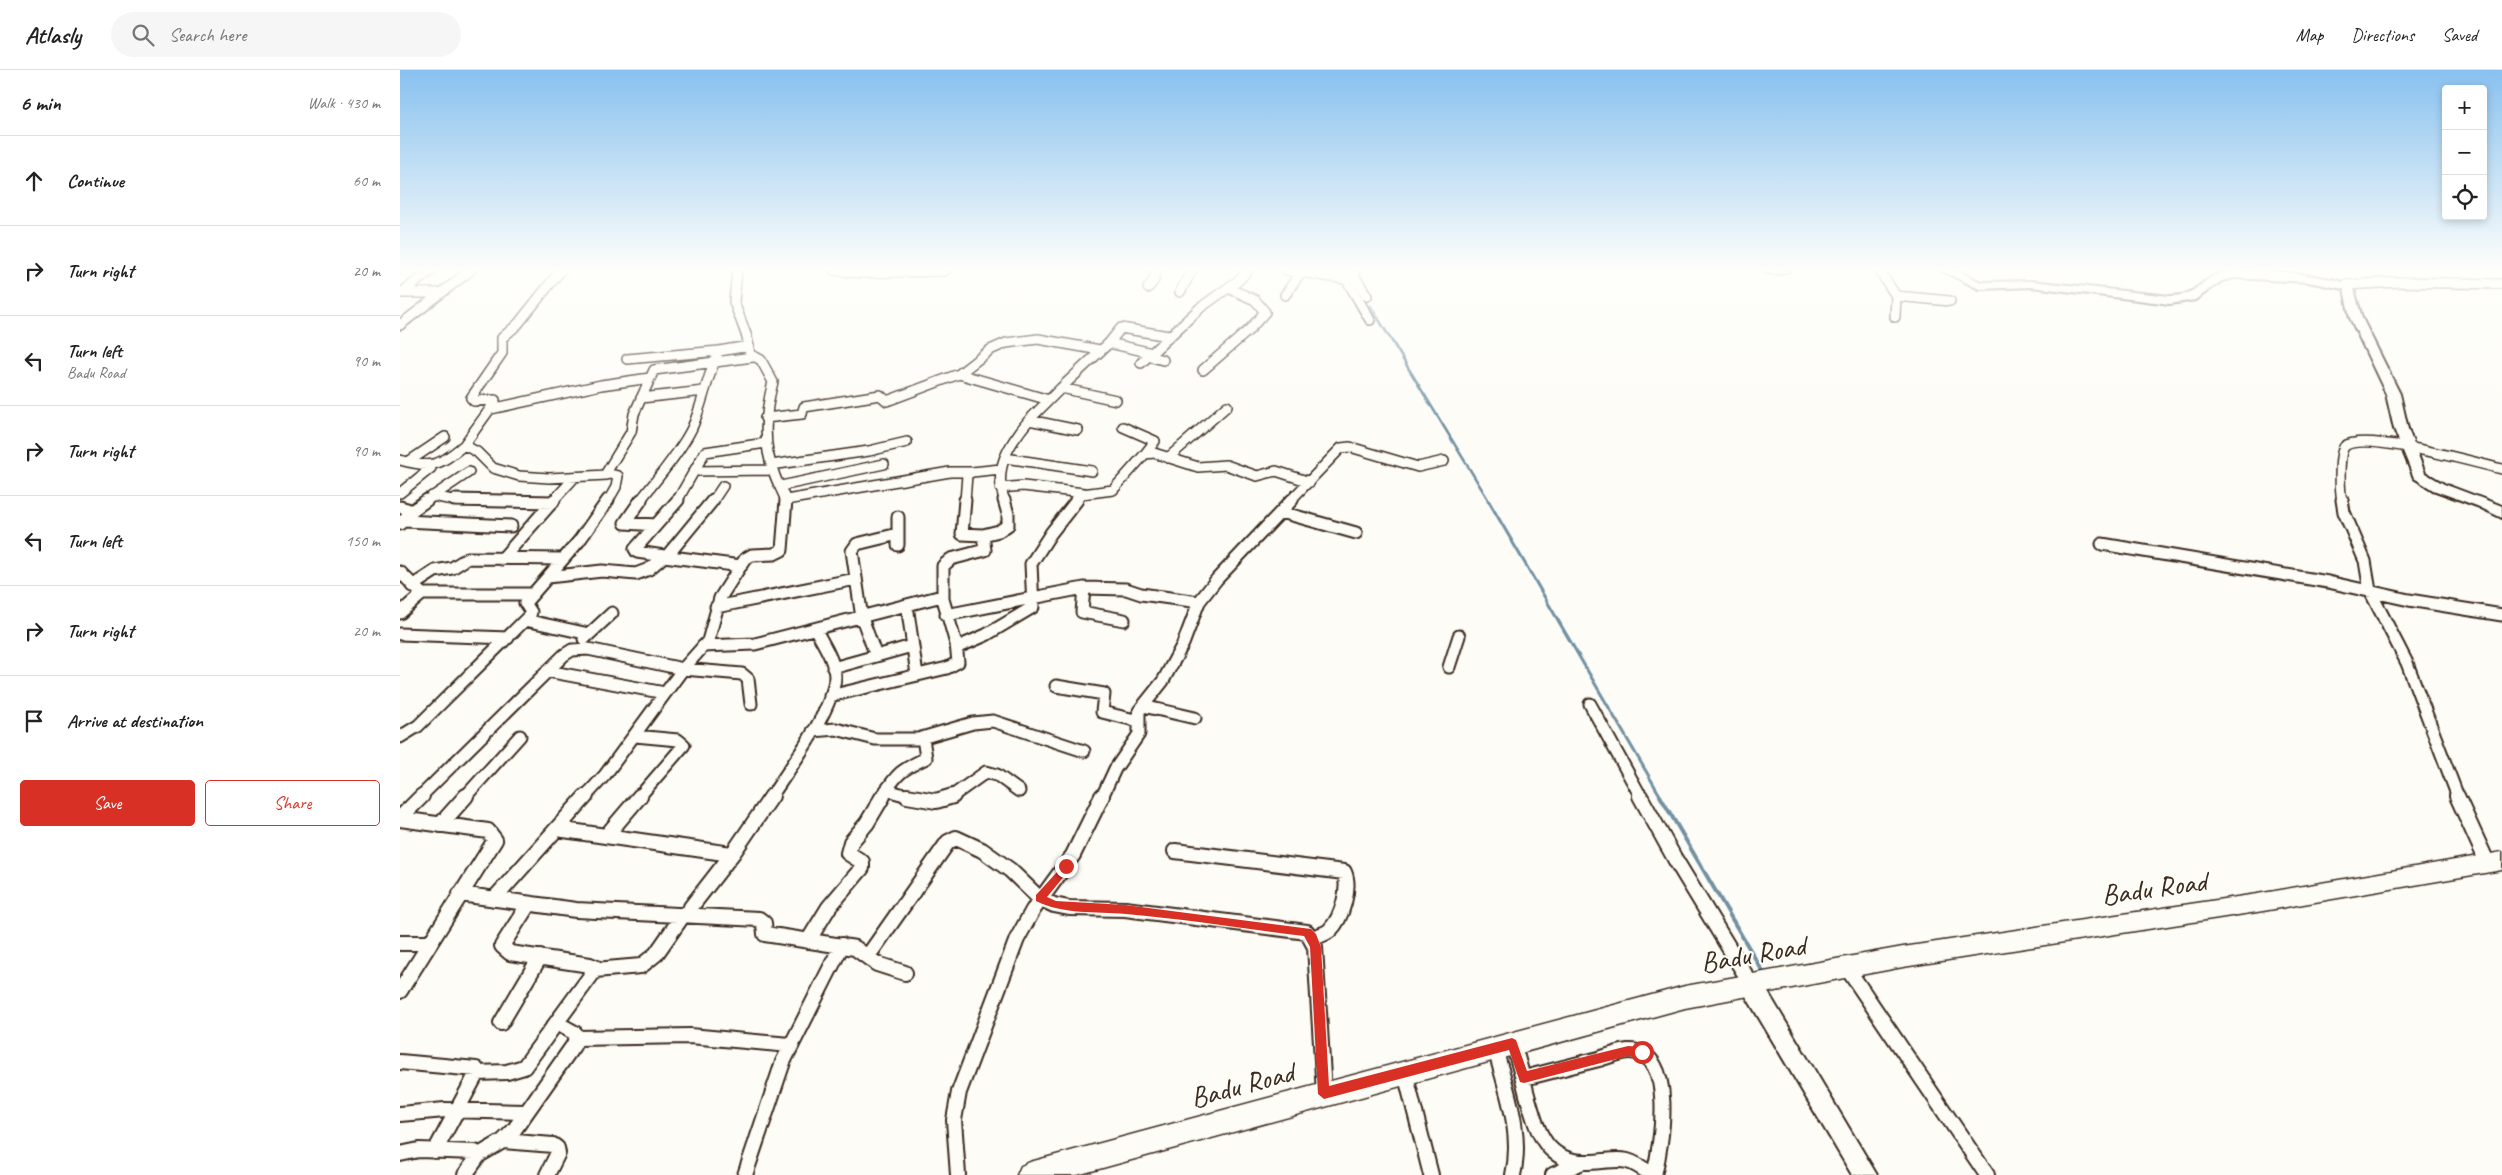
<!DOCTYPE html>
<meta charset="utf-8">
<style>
:root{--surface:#fff;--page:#f6f6f6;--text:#222;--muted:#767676;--line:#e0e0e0;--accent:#d93025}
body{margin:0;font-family:Caveat,sans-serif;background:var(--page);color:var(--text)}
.controls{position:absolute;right:15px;top:15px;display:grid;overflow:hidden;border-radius:5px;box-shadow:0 2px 8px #0003}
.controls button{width:45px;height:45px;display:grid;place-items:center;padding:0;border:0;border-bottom:1px solid var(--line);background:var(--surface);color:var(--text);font:25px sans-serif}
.stop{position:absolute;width:15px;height:15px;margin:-11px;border:4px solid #d93025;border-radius:50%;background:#fff}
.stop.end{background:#d93025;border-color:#fff;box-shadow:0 1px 5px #0008}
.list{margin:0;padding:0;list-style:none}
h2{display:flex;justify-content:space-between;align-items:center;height:65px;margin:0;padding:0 20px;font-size:21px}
h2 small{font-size:16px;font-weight:400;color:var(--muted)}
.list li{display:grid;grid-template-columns:32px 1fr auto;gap:15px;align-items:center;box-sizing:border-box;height:90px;padding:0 20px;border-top:1px solid var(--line)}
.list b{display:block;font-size:19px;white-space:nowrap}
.list p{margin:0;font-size:16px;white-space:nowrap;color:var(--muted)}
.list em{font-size:16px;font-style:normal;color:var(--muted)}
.actions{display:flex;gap:10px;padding:15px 20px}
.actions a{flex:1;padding:11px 0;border:1px solid var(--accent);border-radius:5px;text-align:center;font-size:18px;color:var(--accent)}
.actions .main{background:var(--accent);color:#fff}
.icon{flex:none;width:28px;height:28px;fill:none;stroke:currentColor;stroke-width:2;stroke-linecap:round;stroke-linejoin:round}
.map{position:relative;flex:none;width:2102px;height:1105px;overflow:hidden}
header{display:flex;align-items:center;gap:30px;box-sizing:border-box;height:70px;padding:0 25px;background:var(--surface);border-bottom:1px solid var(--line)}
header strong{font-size:24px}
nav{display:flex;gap:28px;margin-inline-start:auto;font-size:18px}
.search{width:350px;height:45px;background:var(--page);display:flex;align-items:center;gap:12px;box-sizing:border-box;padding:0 18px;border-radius:28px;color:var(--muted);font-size:19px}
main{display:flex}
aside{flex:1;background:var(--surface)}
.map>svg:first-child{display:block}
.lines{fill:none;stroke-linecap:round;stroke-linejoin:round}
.stream-far2{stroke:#7391a2;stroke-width:2.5}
.stream-far1{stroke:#7391a2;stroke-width:3}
.stream{stroke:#7391a2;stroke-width:4}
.street-far2-casing{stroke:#3b2a1e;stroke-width:12}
.street-far1-casing{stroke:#3b2a1e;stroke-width:15}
.street-casing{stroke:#3b2a1e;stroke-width:18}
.secondary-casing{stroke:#3b2a1e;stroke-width:4}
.primary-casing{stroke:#3b2a1e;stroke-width:3}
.street-far2{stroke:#fdfcf7;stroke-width:9}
.street-far1{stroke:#fdfcf7;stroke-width:11}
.street{stroke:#fdfcf7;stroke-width:14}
.secondary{fill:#fdfcf7;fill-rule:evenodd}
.primary{fill:#fdfcf7;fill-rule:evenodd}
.route{fill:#d93025}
.labels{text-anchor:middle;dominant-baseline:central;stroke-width:4.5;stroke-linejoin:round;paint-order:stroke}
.near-street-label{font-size:29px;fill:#3b2a1e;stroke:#fdfcf7}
</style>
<header>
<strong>Atlasly</strong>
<div class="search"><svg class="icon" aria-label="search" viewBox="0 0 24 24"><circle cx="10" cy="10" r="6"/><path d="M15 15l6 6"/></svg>Search here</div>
<nav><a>Map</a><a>Directions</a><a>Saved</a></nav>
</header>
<main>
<aside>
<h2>6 min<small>Walk · 430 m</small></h2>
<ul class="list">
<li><svg class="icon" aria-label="ahead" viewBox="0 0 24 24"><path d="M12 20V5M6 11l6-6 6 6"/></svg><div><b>Continue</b></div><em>60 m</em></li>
<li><svg class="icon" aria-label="right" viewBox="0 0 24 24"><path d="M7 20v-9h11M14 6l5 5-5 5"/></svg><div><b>Turn right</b></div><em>20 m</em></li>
<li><svg class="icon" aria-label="left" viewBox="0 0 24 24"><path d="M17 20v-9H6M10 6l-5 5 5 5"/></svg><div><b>Turn left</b><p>Badu Road</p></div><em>90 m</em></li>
<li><svg class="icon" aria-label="right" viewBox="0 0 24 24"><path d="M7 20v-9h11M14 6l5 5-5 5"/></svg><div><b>Turn right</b></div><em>90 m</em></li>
<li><svg class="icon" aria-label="left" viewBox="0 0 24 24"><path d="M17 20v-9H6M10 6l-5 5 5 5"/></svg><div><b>Turn left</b></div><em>150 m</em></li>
<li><svg class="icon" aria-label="right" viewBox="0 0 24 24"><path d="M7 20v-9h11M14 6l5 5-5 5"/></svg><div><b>Turn right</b></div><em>20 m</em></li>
<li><svg class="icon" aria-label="arrive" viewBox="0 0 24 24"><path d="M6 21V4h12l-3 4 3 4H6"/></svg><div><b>Arrive at destination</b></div></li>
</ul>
<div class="actions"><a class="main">Save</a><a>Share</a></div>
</aside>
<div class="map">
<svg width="2102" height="1105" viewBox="0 0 2102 1105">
<rect width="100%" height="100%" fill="#fdfcf7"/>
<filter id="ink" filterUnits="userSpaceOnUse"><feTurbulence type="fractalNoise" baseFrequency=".02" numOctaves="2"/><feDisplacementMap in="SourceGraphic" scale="10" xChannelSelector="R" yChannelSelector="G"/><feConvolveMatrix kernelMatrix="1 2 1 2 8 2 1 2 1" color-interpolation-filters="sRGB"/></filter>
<g filter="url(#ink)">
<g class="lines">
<path class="stream-far2" d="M970,235l119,196"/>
<path class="stream-far1" d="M1088,430l173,297"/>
<path class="stream" d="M1260,726l103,176"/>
<defs>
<path id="street-far2" d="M32,200l-31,23h39
M161,200l-43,54 -16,14v15l-31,45 3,3 21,-1v2l-31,43 13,7 16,16 26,8 30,2 58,-3
M337,200l-3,32 13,35 3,17 11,6 12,22c-8,30 -11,61 1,91 3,10 9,19 12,28
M434,200l26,3 85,-2
M886,200l60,9
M941,200l29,50
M951,200l16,26
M1479,200l17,26 -1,21
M1946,215l52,-3 104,2
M748,218l6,-8 2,-10
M780,222l12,-22
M885,225l16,-23
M1496,226l54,5
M0,255l71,-55
M709,273l43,10
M748,286l15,4
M227,289l92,-8
M741,293l59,-55 39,-28 9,-10
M803,300l46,-40 16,-18 -10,-12 -27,-12
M559,304l90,26
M661,318l48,-45 12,-15 48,8
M241,328l63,-7
M91,339l110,-24 49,-7
M365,348l37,-4 2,-7 76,-12 7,6 72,-27 31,-24 16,-7 32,-4 62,11
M629,350l32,-32 55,12
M723,357l32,14 -10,13
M605,388l87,13
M768,388l59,-52
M0,390c32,9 39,6 64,-15
M8,392l37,-25
M371,395l98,-14 38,-9
M294,401l78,-1
M381,416l103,-22
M600,418l23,-2 61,7
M0,423l31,-25
M32,426l26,5h41
M386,430l164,-28h22
M26,431l43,-29
M153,431l22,-24
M208,431l8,-14 2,-11 -12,-3 25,-41 3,-18 20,-44 99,-13
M240,431c16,-21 41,-50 52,-73 11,-25 15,-52 27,-77l30,-5
M277,431l28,-49 61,-9
M313,431l10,-15
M565,431l2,-26 5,-3 29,-3
M605,431c-13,-31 4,-57 24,-81l49,10
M676,431l6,-7 31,-4 32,-36 9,-1 44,14 28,-2 31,11 19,-5 34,11
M890,431l51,-53 9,-1 68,20 26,-6
M1942,431c-2,-10 -4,-49 3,-55 19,-15 131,17 157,23"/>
<path id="street-far1" d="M54,430l99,2
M241,430l-16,23 31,2
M565,430l-3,34 21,1
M1942,430l2,12 21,49 5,30 37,72 51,134
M0,437l7,2 1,5
M881,442l75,21
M498,447v28
M4,451l107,5
M0,454l13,-14 14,-10
M1702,474l226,38 81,18 93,15
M264,486l-27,-4 -2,-3 43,-49
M267,486l46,-56
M102,489l52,-59
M0,502l22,22h111
M148,507l54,-6 34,3 13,-5 15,-13 77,10
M12,516l23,-15 17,-3 16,-10 94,1
M684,518l-2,24 42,8
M507,535l10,70
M316,537l140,-28
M0,543l22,-19
M546,545l138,-27 42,1 15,5 58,8 18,-23 75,-79
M125,550l64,14
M0,564l108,4
M184,569l28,-26
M303,576l52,-2 187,-48
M558,577l28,-12 47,-28 -2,-43 20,-31 26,-33
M476,586l-14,-38 -10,-67 5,-7 41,-10
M1049,597l10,-31
M433,598l79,-22
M147,601l118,22
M656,616l48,8 -2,18 37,9
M430,626l117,-28 11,-6 -2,-18 -13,-45v-33l8,-7 34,-9 -2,-15 16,-4 9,-6v-11l-4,-14
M1190,634l51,93
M743,636l52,12
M413,661l23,-2 39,10h43l55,-16 20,-2 91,30
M235,666l43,4 6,5 -45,52
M0,667l18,-11 112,-111 1,-3 -6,-9 54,-62 29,-41
M486,720l26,7
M20,727l144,-142 8,-5 16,-1 95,20 59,5 6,5 3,25
M65,727l55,-61
M185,727l20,-22 78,-106 25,-28 12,-43 25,-39 7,-4 22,-1 8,-4 4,-50
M371,727c18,-28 64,-89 64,-121 -1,-17 -12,-32 -19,-46
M482,727c15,-24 19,-27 44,-39l-3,-20
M551,727l35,-25 11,3 22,16
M702,727l13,-28 24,-35v-23l24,-30 20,-37 16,-42"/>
<path id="street" d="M507,726l29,5 17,-5
M1240,726l35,63 76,125
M2057,726l31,68
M0,748l22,-22
M0,749l88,12 7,9 -95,151
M40,755l26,-29
M157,759l174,25
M206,766l34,-40
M775,781l169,21c7,15 -2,46 -14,58 -4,4 -12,6 -18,8
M60,824l116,16 183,9 5,4 1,11 90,14 22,16 28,9
M94,829l92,-103
M293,844l-4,-1 2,-6 42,-54 39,-57
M408,871l21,-34 33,-39v-6l-14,-9 3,-11 16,-19 16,-27
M0,873h29
M468,886l80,-114 8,-4 26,12 28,20 29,28 15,7 15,3 56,1 182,23 8,15 9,146
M1447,898l140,207
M195,900l46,-4 15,-12 28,-40
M101,953l39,-66
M177,968l113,-2 100,9
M1113,973c5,17 10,35 14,52 10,34 17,68 61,67 32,-1 35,-9 64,13
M1095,978c11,42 28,84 18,127
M0,992l76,7 1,4 -42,78
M77,1003l30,-1 17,-5 71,-97v-3l-5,-2 -80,-12 -8,-7 26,-41
M1005,1003l26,102
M1124,1008c25,-6 50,-13 75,-19 9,-3 20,-7 29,-8 50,-2 33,96 26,124
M0,1044l45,-4 81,2
M103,1071l50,4 4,3 1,5 -11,22
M0,1084l19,-4 56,2 4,3
M65,1105l14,-20 24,-14 11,-11 59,-84 4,-8 -2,-5 -18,-10
M345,1105l38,-113 59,-117
M558,1105l-4,-55 5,-28 58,-153 16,-29 40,-55 29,-59
M1153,1105l27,-12"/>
<path id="secondary" d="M1360,200h31c-7,5 -24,5 -31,0z
M1540,200h17l24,12 51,-1 138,15c26,0 28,-14 48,-22 26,-9 109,1 135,11l9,33 38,76 8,35 17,44 19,11 53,20 5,2v12l-25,-12 -44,-16 -19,-12 -20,-49 -8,-35 -36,-76 -6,-29 -36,-7 -75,-4 -11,3 -27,19 -25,4 -138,-17 -53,2z
M1351,904l8,3 118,198h-25l-109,-184 -3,-7 3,-7z"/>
<path id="primary" d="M2102,782v18l-245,42 -354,55 -218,41 -608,167h-60l4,-9 9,-4 655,-176 218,-39 354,-53z"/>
</defs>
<use href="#street-far2" class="street-far2-casing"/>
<use href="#street-far1" class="street-far1-casing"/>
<use href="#street" class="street-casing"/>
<use href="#secondary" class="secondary-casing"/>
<use href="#primary" class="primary-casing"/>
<use href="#street-far2" class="street-far2"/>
<use href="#street-far1" class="street-far1"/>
<use href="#street" class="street"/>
<use href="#secondary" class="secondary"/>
<use href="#primary" class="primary"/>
</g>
</g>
<linearGradient id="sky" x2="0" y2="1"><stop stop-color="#88c1ef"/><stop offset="0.56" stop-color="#fefefb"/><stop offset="1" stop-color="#fefefb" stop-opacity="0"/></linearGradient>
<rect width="2102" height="355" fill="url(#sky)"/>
<path class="route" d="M666,792l5,4 -1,3 -23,28 9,4 69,4 186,24 5,5 5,13 8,139 183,-48 4,2 11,31 101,-25 14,1 5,5 -5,6 -14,-2 -104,27 -4,-1 -11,-32 -185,49 -6,-5 -8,-147 -6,-11c-59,-7 -119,-17 -178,-22 -32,-3 -61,1 -90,-13v-6z"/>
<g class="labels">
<g class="near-street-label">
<text transform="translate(1754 818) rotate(-8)">Badu Road</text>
<text transform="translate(1353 884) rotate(-10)">Badu Road</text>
<text transform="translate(842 1015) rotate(-15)">Badu Road</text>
</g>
</g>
</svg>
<div class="controls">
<button>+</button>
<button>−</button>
<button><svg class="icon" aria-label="locate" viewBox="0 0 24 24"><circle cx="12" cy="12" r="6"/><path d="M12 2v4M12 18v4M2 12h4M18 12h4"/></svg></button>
</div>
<div class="stop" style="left:1242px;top:982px"></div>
<div class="stop end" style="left:666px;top:796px"></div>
</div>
</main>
